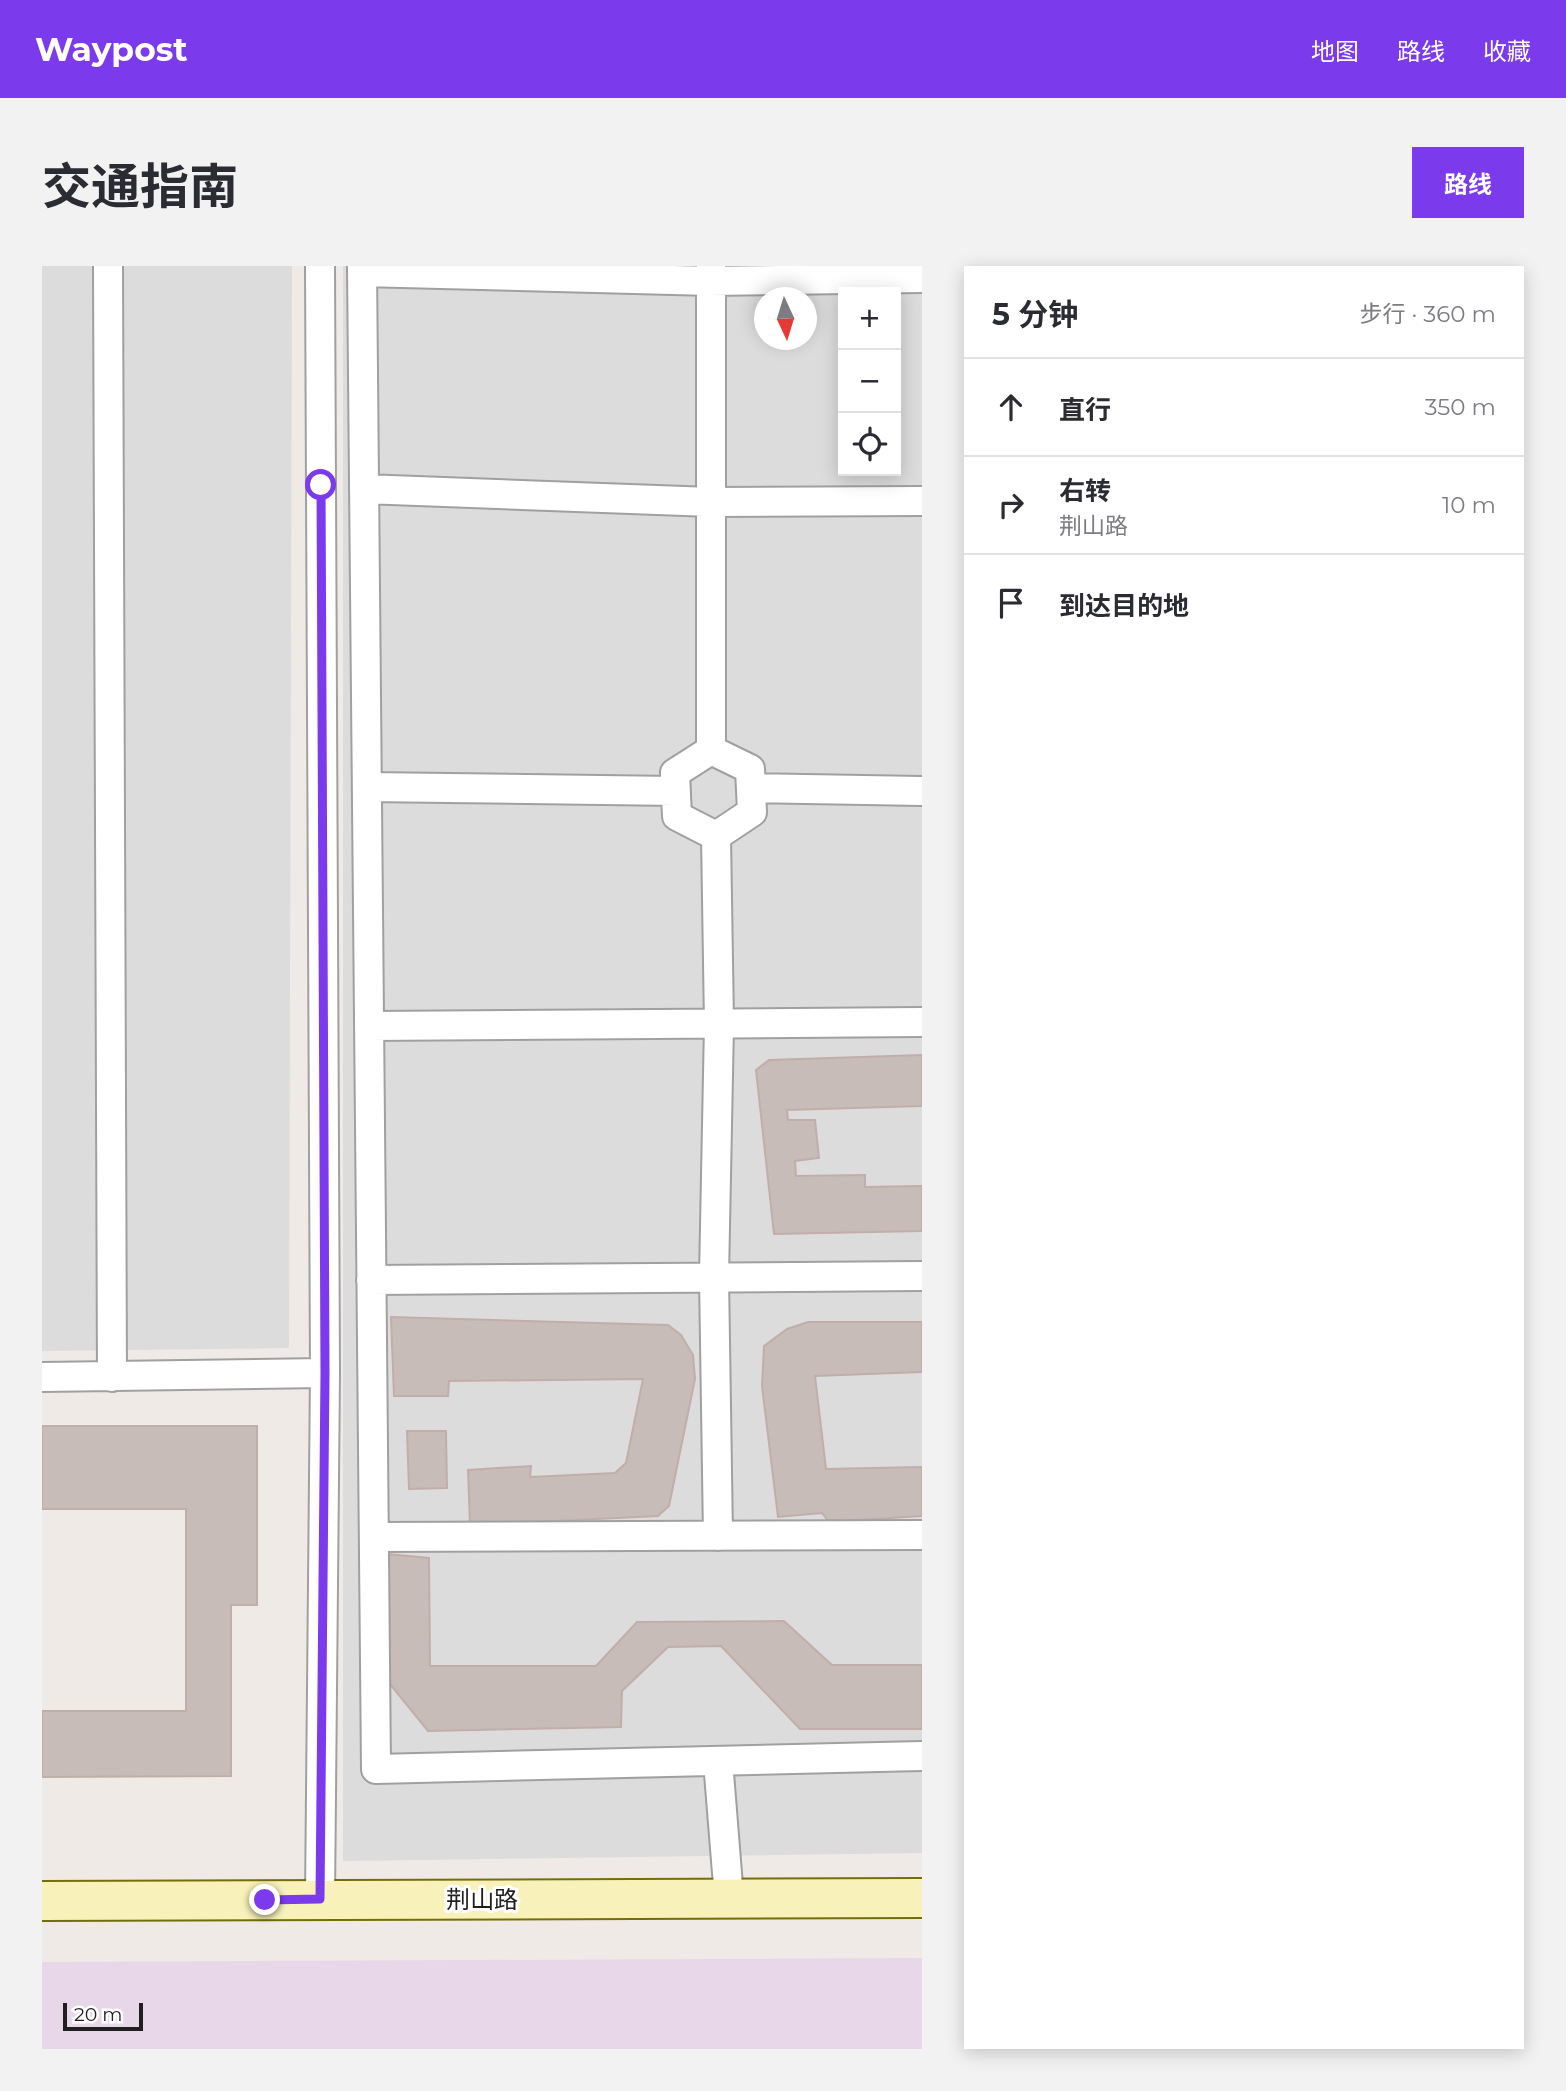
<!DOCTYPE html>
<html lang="zh">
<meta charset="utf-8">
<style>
:root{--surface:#fff;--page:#f2f2f3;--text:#2b2b33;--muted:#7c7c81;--line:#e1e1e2;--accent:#7c3aed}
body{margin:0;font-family:Montserrat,"Noto Sans SC",sans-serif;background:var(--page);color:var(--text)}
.controls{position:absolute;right:21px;top:21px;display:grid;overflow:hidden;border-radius:0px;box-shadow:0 4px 18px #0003}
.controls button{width:63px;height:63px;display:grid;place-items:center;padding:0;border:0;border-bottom:2px solid var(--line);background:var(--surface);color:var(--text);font:35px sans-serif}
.compass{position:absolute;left:712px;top:21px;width:63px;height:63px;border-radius:50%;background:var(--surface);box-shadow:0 4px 18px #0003;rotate:176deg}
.scale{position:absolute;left:21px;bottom:18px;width:80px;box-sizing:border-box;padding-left:7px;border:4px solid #1f1f1f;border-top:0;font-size:19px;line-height:24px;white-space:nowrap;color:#1f1f1f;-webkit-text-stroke:5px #fff;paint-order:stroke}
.stop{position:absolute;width:21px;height:21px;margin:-16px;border:5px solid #7c3aed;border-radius:50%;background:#fff}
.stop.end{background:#7c3aed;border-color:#fff;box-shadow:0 2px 7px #0008}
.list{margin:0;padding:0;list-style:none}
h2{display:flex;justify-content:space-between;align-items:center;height:91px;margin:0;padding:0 28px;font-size:30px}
h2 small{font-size:23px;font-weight:400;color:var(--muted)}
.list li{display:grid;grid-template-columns:46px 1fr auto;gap:21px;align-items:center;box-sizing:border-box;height:98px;padding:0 28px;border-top:2px solid var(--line)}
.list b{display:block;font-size:26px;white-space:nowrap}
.list p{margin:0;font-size:23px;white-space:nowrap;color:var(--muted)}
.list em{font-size:23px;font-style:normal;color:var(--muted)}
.icon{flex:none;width:38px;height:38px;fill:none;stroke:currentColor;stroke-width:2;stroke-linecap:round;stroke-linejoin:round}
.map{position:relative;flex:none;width:880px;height:1783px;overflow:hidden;border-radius:0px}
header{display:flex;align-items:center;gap:42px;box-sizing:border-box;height:98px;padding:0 35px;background:var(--accent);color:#fff}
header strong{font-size:33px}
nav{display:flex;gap:38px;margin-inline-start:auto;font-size:24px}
.intro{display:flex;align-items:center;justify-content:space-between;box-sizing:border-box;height:168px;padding:0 42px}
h1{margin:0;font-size:49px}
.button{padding:18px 32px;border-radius:0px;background:var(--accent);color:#fff;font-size:24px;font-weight:700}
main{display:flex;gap:42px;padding:0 42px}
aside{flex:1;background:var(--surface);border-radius:0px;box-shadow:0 4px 18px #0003}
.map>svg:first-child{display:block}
.residential{fill:#dddcdc;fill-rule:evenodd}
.industrial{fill:#e8d7e8}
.building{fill:#c7bcb8;stroke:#c1aea8;stroke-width:2}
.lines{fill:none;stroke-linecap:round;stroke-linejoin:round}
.street-casing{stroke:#a0a0a0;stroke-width:32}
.secondary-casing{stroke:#746e07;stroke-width:42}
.street{stroke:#fff;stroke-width:28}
.secondary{stroke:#f8f1ba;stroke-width:38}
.route{stroke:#7c3aed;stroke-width:9}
.labels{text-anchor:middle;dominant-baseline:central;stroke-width:6;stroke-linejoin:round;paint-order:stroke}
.street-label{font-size:24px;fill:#1f1f1f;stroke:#fff}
</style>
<header>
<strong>Waypost</strong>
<nav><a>地图</a><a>路线</a><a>收藏</a></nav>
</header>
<div class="intro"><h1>交通指南</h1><a class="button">路线</a></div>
<main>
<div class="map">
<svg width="880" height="1783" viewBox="0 0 880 1783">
<rect width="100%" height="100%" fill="#efeae5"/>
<path class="residential" d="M0,0h250l-3,1082 -247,3z
M301,0h579v1587l-579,8zM801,26h53v179h-53zM722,32h42v42h-42z"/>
<path class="industrial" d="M880,1692v91h-880v-87z"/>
<path class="building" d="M880,789v51l-135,4 1,10h27l4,38 -24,3 1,15 69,-1v12l57,-1v45l-148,3 -18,-164 13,-10z
M349,1051l277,8 13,10 12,20 2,24 -26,127 -11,10 -188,9 -2,-55 63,-4 -1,11 85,-4 11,-10 17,-84 -194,2 -1,15h-54z
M766,1056h114v50l-107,4 11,93 96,-2v49l-93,6 -7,-9 -44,4 -16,-131 2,-40 23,-17z
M0,1160h215v179h-26v171l-189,1v-66h144v-202h-144z
M365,1165h39l1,57 -38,1z
M345,1288l42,4 1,108h166l41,-44 147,-1 48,44h90v64h-122l-79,-83 -53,1 -46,44 -1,36 -193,4 -39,-48z"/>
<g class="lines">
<defs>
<path id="street" d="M66,0l4,1111
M278,0l5,1107 -5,526
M320,0l14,1503 546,-13
M320,6l349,9 211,-3
M322,223l347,13 211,-1
M669,484v-484
M669,484l39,19 2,43 -36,24 -39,-20 -2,-43z
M325,521l309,4
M709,522l171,3
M674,570l3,188 -5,253 4,259
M327,760l553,-4
M329,1014l551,-4
M0,1111l283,-4
M332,1271l548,-2
M676,1495l11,137"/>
<path id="secondary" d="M0,1635l880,-3"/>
</defs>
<use href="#street" class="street-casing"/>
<use href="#secondary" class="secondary-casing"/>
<use href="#street" class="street"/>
<use href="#secondary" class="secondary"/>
</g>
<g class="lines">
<path class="route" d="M223,1634l55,-1 5,-526 -4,-888"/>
</g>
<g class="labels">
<g class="street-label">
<text x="440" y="1633">荆山路</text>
</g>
</g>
</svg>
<div class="controls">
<button>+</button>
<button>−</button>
<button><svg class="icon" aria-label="locate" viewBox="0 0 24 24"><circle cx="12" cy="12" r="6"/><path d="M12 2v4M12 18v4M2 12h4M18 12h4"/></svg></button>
</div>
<svg class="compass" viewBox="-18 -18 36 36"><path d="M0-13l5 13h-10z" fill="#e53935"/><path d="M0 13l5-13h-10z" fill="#7c7c81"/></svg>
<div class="scale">20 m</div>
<div class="stop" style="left:279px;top:219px"></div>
<div class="stop end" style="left:223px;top:1634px"></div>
</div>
<aside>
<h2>5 分钟<small>步行 · 360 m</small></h2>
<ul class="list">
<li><svg class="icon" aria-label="ahead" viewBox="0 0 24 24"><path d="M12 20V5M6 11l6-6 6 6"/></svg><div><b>直行</b></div><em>350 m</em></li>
<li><svg class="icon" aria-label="right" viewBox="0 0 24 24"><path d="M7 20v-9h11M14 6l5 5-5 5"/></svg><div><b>右转</b><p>荆山路</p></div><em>10 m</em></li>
<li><svg class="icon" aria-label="arrive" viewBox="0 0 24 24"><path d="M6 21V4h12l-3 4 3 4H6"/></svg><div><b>到达目的地</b></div></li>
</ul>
</aside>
</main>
